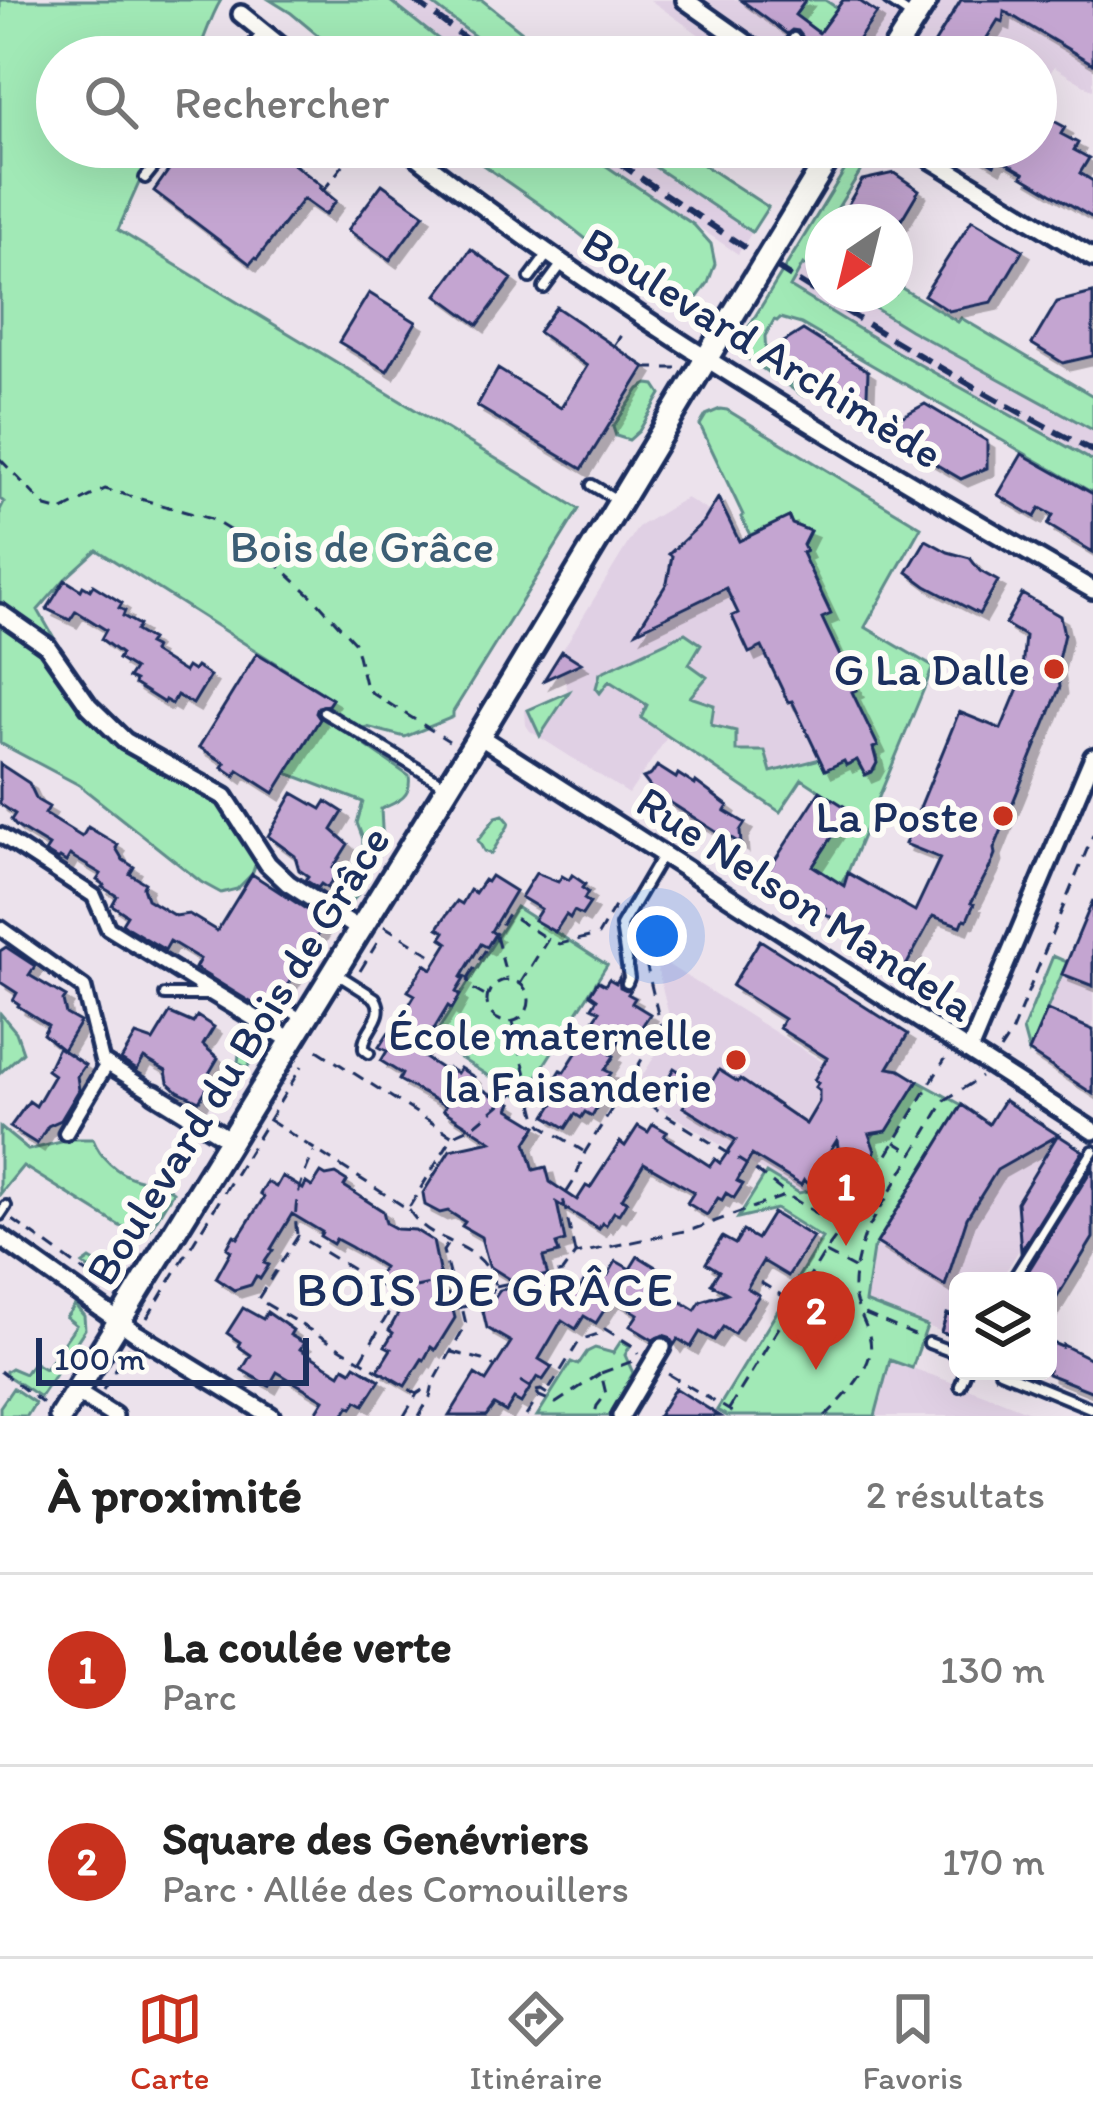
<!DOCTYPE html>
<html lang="fr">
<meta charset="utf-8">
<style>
:root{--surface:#fff;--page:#f6f6f6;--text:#222;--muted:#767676;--line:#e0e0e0;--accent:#c8321e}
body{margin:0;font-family:Itim,sans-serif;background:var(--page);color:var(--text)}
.controls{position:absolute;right:36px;bottom:36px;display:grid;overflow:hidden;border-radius:18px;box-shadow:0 12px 48px #0002}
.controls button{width:108px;height:108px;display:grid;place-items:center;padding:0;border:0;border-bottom:3px solid var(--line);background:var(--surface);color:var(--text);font:60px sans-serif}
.compass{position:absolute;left:805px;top:204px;width:108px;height:108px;border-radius:50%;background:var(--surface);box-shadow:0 12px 48px #0002;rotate:215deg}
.scale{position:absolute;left:36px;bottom:30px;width:273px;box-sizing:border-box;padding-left:12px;border:6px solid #1b2f5e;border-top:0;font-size:33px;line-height:42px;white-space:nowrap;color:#1b2f5e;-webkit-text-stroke:9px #fdfcf7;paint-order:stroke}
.you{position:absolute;left:657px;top:936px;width:42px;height:42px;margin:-30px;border:9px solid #fff;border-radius:50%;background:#1a73e8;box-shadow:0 0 0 18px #1a73e833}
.badge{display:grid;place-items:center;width:78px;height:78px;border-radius:50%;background:var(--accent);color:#fff;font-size:39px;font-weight:700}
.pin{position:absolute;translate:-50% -99px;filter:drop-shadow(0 3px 6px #0008)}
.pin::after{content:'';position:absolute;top:63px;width:42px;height:36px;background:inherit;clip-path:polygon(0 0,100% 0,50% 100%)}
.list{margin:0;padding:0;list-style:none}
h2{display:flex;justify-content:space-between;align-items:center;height:156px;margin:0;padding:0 48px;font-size:51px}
h2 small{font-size:39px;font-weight:400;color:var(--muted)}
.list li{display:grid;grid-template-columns:78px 1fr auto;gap:36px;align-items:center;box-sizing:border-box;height:192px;padding:0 48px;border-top:3px solid var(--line)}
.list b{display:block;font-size:45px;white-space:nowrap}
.list p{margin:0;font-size:39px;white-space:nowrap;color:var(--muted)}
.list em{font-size:39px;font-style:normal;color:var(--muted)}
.icon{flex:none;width:66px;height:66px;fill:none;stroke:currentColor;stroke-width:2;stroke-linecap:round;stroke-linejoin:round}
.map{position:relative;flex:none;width:1093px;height:1416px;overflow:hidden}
.search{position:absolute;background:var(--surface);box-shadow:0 12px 48px #0002;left:36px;right:36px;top:36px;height:132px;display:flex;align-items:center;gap:30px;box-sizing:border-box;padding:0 42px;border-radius:66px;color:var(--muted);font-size:45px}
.sheet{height:540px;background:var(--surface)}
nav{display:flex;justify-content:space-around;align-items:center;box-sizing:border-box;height:168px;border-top:3px solid var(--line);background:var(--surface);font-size:33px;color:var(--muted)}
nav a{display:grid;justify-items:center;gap:6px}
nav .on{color:var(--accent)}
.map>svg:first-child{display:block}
.built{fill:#e0d0e4}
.green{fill:#a1e9b6;stroke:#5e8c8a;stroke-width:3}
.building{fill:#c4a5d1;stroke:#1b2f5e;stroke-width:3;filter:url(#shadow)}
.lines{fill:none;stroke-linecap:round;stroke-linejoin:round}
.service-casing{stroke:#1b2f5e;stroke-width:16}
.pedestrian-casing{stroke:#1b2f5e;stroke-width:21}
.minor-casing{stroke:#1b2f5e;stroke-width:24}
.tertiary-casing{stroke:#1b2f5e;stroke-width:30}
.path{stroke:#1b2f5e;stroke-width:3;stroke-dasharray:12 9;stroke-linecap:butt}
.service{stroke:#fdfcf7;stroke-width:8}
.pedestrian{stroke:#fdfcf7;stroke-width:12}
.minor{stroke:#fdfcf7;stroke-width:15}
.tertiary{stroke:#fdfcf7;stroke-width:21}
.rail{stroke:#1b2f5e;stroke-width:6;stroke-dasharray:18 9;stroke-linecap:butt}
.tertiary-bridge-casing{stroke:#1b2f5e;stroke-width:30;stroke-linecap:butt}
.tertiary-bridge{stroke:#fdfcf7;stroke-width:21}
.poi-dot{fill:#c8321e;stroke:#fdfcf7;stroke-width:4.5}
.labels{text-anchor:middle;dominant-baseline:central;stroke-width:12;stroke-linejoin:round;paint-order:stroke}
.street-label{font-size:45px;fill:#1b2f5e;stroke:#fdfcf7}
.park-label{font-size:45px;fill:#3c5e74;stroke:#fdfcf7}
.poi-label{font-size:45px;fill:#1b2f5e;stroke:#fdfcf7;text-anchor:end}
.neighbourhood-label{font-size:48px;letter-spacing:3px;fill:#1b2f5e;stroke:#fdfcf7}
</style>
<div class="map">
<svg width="1093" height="1416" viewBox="0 0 1093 1416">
<defs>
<filter id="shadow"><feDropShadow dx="7" dy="7" stdDeviation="0" flood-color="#0004"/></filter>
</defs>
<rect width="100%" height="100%" fill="#ece2ec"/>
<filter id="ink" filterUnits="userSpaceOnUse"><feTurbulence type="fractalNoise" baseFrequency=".00833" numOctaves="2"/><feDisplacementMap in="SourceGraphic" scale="24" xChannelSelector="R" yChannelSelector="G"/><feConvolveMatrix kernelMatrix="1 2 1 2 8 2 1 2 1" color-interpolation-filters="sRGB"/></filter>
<g filter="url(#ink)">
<path class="built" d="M389,0h38l75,57h-42z
M650,0h443v90l-39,-23 -18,29v-39h-305z
M580,147h45l127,85 -14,22z
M803,263l20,13v18h29l58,36 183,100v31l-196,-109 -108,-66z
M720,409l7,1 194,117 -56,99 68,41 -64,155 -67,-43 -22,33 -112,-76 -39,58 -99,-63 -4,-6 -1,-15 43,-18 -6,-20 -19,10 95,-155 48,-29 24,14 8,-14 20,42 12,-5 -9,-18 2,-2 -43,-90 6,-10z
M1093,899v195l-64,-42z
M659,959l232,146 -19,37 3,9 -18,29 -58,13 -166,-102 39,-63 -16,-65z
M1004,1100l77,49 -81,132h-42v57l-94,-36 9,-53 89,-144 27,19z
M890,1360l94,34 55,22h-164z"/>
<path class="green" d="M0,0h221c-11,18 -16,38 -25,57h-139v90h98l-37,83 461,279 -126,203v5l-48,20 -38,-10 -8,2v12l50,35c3,21 -11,26 -28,33l2,38 -27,50 -8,8 -12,-6v-5l19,-25 -1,-7 9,-15v-8l-6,-16 6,-21 -76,-29 45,-74 -235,-149 -32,29 -27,31 61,106 126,81 31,50v16l-4,11 -15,15 -16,4 -20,-11 -122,-97 -79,-42v-233l4,-8 -4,-3z
M270,0h119l72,57h-117l-53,-44z
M427,0h55l72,57h-52z
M806,0h19l12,8 -18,25 -24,-18z
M457,147h121l116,78 17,19 4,20 -7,19 -11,15 -21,9 -16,-9 -98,-78z
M625,147h51l92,60 -16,25z
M873,151l-44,71h-6v10l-4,7 4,2v35l-20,-12 -13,23 107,65 196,109v32l-292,-169 -21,-6 -3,3 -3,-1 -9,16 1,21 -7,5 46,31 -2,3 -65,-44 -1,-6 114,-186 11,-6z
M895,284l63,38 3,-4 132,78v34l-183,-100 -58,-36h43z
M648,384l7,1 6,9 -22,37 -10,9 -13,-4 -3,-9 26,-38z
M720,409l7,1 194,117 -56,100 68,40 -86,207 -6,10 -28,-18 36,-56 -47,-31 -22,33 -139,-94 6,-13 -38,-24 -9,12 -4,-5 4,-15 85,-40 16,11 -12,20 18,13 -17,20 24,8 -3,20 25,6v20h29l6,21 49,-13 5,11 19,-9 3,4 10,-5 7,13 11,-4 2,-11 -4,-10 4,-3 -25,-53 4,-3 -26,-54 -12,-15 13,-7 -17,-36 -24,-18 15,-7 -2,-7 7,-14 -18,-7 -3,-7 -39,18 -9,-18 2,-2 -43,-90 6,-10z
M569,692l-29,44 -12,-26z
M503,815l6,7 -1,4 -17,28 -7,-3 -6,-11 18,-23z
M516,907l91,58 -84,133 -91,-58z
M1053,956l14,6 -38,90 -6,-22z
M0,1013l16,19 7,20 -23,21z
M247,1026h6l12,6 -1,7 -17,29 -9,-5 3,-27z
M918,1081l44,24 -89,144 -8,53 62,24 -15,42 -22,-8 -15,56h-148l-10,-6 105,-172 -46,-29 -38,9 28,-45 33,20 58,-13 18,-29 -5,-11 6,-9 11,-1z
M0,1127l28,23 45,-11h20c7,18 23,34 43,40 18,6 19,-1 37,13l-25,41 -28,-7 -97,-60 -23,28z
M133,1247l2,3 -11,21 -8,8 -15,-1 -18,-14 7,-5 22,13 15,-24z
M75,1305l9,11 1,13 -45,68 -34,-22v-4l5,-3 14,6 8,-12 12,7 31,-44 -10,-8z
M621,1341l9,5 -5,9 8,18 -24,43h-72l34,-54 7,3 9,-13 8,-4 18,5z
M13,1388l22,15 -8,13h-27v-9z"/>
<path class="building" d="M741,0h65l-11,15 24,18 24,-33h15l19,13 -31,44h-26l-20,-14 2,-7 -4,-5 -6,-1 -5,4z
M961,0h132v64l-89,-53 -1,11 -5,-2 -23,37h-49z
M1050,119l15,8 -4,7 17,9 -4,7 15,8 -9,15 13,8v37l-71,-42 2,-3 -26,-15 -4,7 -30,-18h72z
M185,147h111l-9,12 35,27 -2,2 16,13 -11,14 -22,-16 -46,60 -2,-1 -5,6 -96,-73z
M894,173l25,17 -19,32h-62l24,-42z
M382,184l42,30 -34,46 -42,-30z
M972,220l51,30 -31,52 -43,9 -25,-16z
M471,249l41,30 -34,46 -41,-30z
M369,293l47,29 -29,49 -48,-29z
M1093,293v63l-30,7 -31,-19 25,-42z
M556,307l89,60 -63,102 -105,-63 21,-37 63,39 26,-42 -49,-34z
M803,330l65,41 -1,23 -27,14 -63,-38 2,-25z
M925,404l62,37v27l-26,11 -63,-37v-23z
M1022,454l71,40v58l-45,-27 5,-10 -13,-7 -5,9 -37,-22z
M718,498l21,43 50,-24 3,7 18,7 -7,14 3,6 -4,2 29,61 -9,4 34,72 -4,2 26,54 -5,2 4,15 -5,9 -7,3 -8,-15 -11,5 -2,-4 -19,9 -33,-69 -4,1 -26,-55 -13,6 -17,-37 6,-3 -12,-25 -89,43 30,-48 5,-27 -3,-2 35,-33z
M926,540l22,12 22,6 10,13 18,10 -19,33 -53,-28 -19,-14z
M65,580l16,10 2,-4 7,4 3,-5 29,18 -3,5 6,3 -2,5 16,9 -3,6 15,9 -3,4 6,3 -2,5 32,20 3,-5 6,4 3,-4 14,9 -17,28 -16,-9 -5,9 -7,-4 -1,3 -30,-19 1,-3 -7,-3 6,-9 -16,-10 3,-5 -20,-15 5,-9 -30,-19 -6,9 -23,-11z
M1022,594l38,22 4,18 -7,30 3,23 -66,162 1,5 -5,13 -19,36 3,1 -7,16 -3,-1 -3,7 -28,-10 -27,50 -30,-17 1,-2 -54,-35 2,-4 -57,-37 52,-80 30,19 -37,56 31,20 4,-13 67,38 25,-53 -35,-14 54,-132 42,17 20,-48 4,-45 -20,-12z
M562,651l19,12 -37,17z
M257,653l75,46 -4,6 -10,2 -2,6 4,6 -46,74 -36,-23 -3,6 -13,-9 3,-4 -26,-16z
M0,764l29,19 8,17 12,7 -4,7 37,23 6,-10 30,18 -2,3 7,12 11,7 -4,7 15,9 -2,4 4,12 28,17 14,-2 28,17 35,-57 74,48 -45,74 -7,-1 -4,5 3,10 -3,4 -75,-46 5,-9 -30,-18 -5,9 -37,-22 -6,-5 5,-8 -15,-10 5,-9 -15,-9 2,-2 -7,-5 4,-6 -31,-19 -4,7 -6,-4 -2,2 -13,-8 4,-6 -33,-20 -5,-6 4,-6 -15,-10z
M657,766l19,12 2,-4 17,11 1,-3 32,24 -3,5 20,12 -5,8 1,13 -18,-11 -2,2 -67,-43 -11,-14 8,-3z
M293,793l28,16 5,-8 17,11 -11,18 16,14 -15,24 5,3 -11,17 -6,-4 -3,4 -13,-8 3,-4 -9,-6 -4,-14 -27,-20z
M536,873l22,9 4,-6 7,4 3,-5 13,9 -3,4 6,4 -4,7 6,4 -8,12 -8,-4 -4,7 -4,-3 -11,17 -21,-12 7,-11 -20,-12z
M491,876l24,15 -24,40 4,3 -8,13 -6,-3 -20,33 3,2 -8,13 4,3 -8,14 -4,-3 -29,48 23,15 6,-1 9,5 3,-5 14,9 -3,5 26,16 2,-3 13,8 -3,6 28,17 -11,17 8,27 12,-3 4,15 27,18 9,-14 4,2 30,-46 5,4 13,-20 10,6 5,-8 14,8 -3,4 46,30 5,-7 5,4 16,-23 -53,-33 8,-12 -24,-15 7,-12 33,21 12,-19 19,12 2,-3 66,45 13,-22v-12l-4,-3 3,-4 -4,-3 13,-22 -48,-30 5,-9 -52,-33 28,-46 148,94 -20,34 12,2 18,11 -31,50 -18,3 6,17 -18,29 -14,3 -6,-43 -28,44 -5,-4 -3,5 -49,-30 -15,26 6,3 -9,14 -8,-5 -4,7 -4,-2 -11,17 -20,-12 7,-11 -50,-29 -22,36 5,2 -8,13 -5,-2 -8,13 -4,-2 -3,6 -42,-26 8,38 -9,3 3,9 -16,4 9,36 18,-4 7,4 17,-26 14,8 8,-14 14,8 8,-13 26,16 -8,14 39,24 6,-9 26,-8 -16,-9 8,-13 -13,-8 16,-26 13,7 8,-13 14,8 16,-26 40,24 -25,39 -25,-15 -16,27 12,7 -25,39 -11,-7 -9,13 -14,-8 -9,15 -13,-8 -4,6 -5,-8 -6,-2 -10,5 -23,-14 8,-12 -26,-16 -16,25 -12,-7 -8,13 -14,-9 -23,39 13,8 -9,13 -6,-3 -16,26 -7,-4 -8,13 -12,-7 -8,11h-37l26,-42 11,7 25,-39 -24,-14 -5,-21 8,-2 10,-15 19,-5 -30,-19 -8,-29 -19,-11 3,-4 -17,-11 -8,2 -15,-8 -2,-12 27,-43 41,-9 -48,-31 3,-4 -47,-26 3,-6 -21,-13 6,-10 -8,-4 9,-14 3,2 24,-40 -7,-4 17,-27 7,5 16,-26 -7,-5 4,-6 -7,-4 9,-14 10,-13 5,3 8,-14 5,3 9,-13 3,2z
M1093,900v86l-31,-12z
M6,947l29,19 -6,9 37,22 -3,4 3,13 14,8 -17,28 -20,-16 5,-9 -30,-19 1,-2 -6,-4 4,-7 -17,-11v-31z
M619,978l1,9 10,4 -2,3 7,4 -3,5 18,11 -13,20 -10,-6 -16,26 3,2 -9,14 6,3 -9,13 5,3 -15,27 -7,-4 -4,6 -6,-4 -9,14 -20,-12 8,-13 -5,-4 9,-13 -5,-3 8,-13 3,2 30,-47 -3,-1 9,-13 -8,-4 5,-8 -7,-5 8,-13 7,4 4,-6 7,4z
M1047,1010l46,20v64l-64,-42z
M170,1013l23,10 4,-7 17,11 -11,18 15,13 -14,24 5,3 -10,16 -21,-10 -10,-9 -2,-11 -22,-13 -7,12 -16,-10 15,-25 17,6z
M58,1047l27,18 -8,11 2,14 -18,30 -13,6 -11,18 -27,-17 19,-26 7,5 18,-31 -7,-5z
M1004,1100l79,51 -62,100 -4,-49 40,-66 -60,34 -30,48 -22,68 -68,-43 85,-138 27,19z
M1093,1167v71l-45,74v-31h-24v-3z
M321,1173l5,3 10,-2 11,7 -3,5 39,25 3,12 11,6 18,1 18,11 11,54 5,-1 6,24 -20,32 -4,-3 -7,13 -2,-1 -17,27 -27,-16 13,-21 -6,-3 8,-13 -4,-3 19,-34 -31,-19 6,-10 -32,-20 -15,-8 -3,5 -13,-8 2,-4 -30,-18 -21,35 2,1 -9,13 5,2 -9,14 -4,-3 -5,9 -17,5 -18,-12 15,-27 -4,-3 7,-13 4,3 26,-41 -4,-3 7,-12 9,5 6,-11 21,13 3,-6 6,4z
M243,1308l20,11 4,-7 26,18 -3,5 14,8 -4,6 40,25 4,-7 7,4 4,-6 25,15 -16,25 -7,-4 -5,7 -3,-2 -6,10h-29l10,-16 -47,-28 -8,14 -27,-16 9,-15 -13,-9 2,-4 -13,-9z
M947,1314l11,4v20l-17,-6z
M1048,1341l14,6 1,-2 30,15v32l-45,-18z
M675,1388l45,28h-62z"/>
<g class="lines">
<defs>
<path id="service" d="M888,0l25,17
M243,57l19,-24
M780,57l14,-19
M145,178l25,-31
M530,278l17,-23
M544,288l17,-23
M592,485l25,15
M324,712l122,74
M334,972l41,26c13,20 -13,31 -11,51l5,4
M627,983l2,-5 -8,-52 41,-70
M165,995h46
M277,1003l24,15
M0,1215l6,-9
M1012,1281l81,-130
M929,1343l29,11
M1000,1371l93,38
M960,1386l6,-15"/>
<path id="pedestrian" d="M0,835l94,61 14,32 92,57
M0,928l84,60 18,73 52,32
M66,1133l41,-69"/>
<path id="minor" d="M685,0l81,57
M241,14l53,43
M405,147c215,169 452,306 688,443
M911,147l182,111
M0,613l47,33 42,60 36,35 100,56 43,67 20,19 71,46
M479,736l614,395
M200,985l91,55
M969,1051l124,-294
M154,1093l76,47
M0,1237l137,97 134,82
M76,1392l38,24
M621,1416l41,-69"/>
<path id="tertiary" d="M890,57l36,-57
M61,1416l418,-680 238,-395"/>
</defs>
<use href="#service" class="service-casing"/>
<use href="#pedestrian" class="pedestrian-casing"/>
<use href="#minor" class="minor-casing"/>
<use href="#tertiary" class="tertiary-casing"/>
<path class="path" d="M323,191l34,-44
M614,346l11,-17
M644,368h32
M0,459l46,48 15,4 44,-22 106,30 48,29 56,51 40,44 10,41 7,9 77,48
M384,926l54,33
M496,936l11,42
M360,971l17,-28
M462,975l6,3 1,9 16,9
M468,978l40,-64 38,24
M487 1001a21 21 0 1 1 42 0a21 21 0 1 1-42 0Z
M520,984l28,-45 11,5 39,-9 19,-32
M513,1022l24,97 6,7 40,25
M1000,1050l11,-17 82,-198
M625,1088l36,-61 -24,-102
M269,1120l139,89 45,-73 -139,-88
M456,1134l18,-8 52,-43
M895,1142l16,10
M867,1188l17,11
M409,1210c24,39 72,27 86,75
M13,1220l99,71
M297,1234c-5,-31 4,-54 17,-82
M447,1245l-4,6 15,57 26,-6 10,-14
M575,1253l-12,-55 11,-17 11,-29 39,-63 130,80 32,25
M826,1253l28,15
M760,1282l34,21
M496,1286l66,-14 13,-18 119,-25 93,-34 55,34 103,-170
M398,1297l9,-8 41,-9
M865,1314l52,22
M147,1318l155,-252
M452,1352l31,8 12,7
M361,1360l37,-63 -100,-61 -40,63 159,95
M0,1371l45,34
M601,1373l32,-12
M668,1374l71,42
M520,1381l16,10 3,5 17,7 45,-30 5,21 -9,12 -3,10
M103,1390l26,-43
M536,1391l5,-1 8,5 1,-7 30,-48 21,-7 4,-4 28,17 5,8
M729,1409l96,-157 16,-22
M404,1416l13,-22 14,-9
M419,1416l11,-19 3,-13 33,-60 -4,-17
M526,1416l12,-18
M825,1416c16,-15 40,-40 45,-62 4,-21 -11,-37 -15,-56 -4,-21 4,-46 11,-66l79,-132 36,-23"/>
<use href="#service" class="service"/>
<use href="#pedestrian" class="pedestrian"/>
<use href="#minor" class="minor"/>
<use href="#tertiary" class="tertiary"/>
<path class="rail" d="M414,0l76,57
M596,147c160,111 324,215 497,304"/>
<defs>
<path id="tertiary-bridge" d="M717,341l118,-194"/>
</defs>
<use href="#tertiary-bridge" class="tertiary-bridge-casing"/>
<use href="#tertiary-bridge" class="tertiary-bridge"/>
</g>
</g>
<g class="poi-dot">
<circle cx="1054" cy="669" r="12"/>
<circle cx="1003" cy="816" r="12"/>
<circle cx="736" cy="1060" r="12"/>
</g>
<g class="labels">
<g class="street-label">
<text transform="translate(763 347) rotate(32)">Boulevard Archimède</text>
<text transform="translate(806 903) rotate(33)">Rue Nelson Mandela</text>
<text transform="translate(237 1055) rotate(-58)">Boulevard du Bois de Grâce</text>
</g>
<g class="park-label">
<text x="362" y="546">Bois de Grâce</text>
</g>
<g class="poi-label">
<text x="1030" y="669">G La Dalle</text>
<text x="979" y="816">La Poste</text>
<text x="712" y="1034">École maternelle<tspan x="712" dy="52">la Faisanderie</tspan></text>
</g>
<g class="neighbourhood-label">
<text x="486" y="1289">BOIS DE GRÂCE</text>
</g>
</g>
</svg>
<div class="controls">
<button><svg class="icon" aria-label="layers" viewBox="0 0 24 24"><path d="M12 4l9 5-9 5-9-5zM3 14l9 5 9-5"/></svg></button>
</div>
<svg class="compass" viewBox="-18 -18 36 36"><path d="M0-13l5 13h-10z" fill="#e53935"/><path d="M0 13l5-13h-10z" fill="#767676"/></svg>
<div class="scale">100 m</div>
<div class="you"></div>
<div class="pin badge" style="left:846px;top:1246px">1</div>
<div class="pin badge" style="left:816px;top:1370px">2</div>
<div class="search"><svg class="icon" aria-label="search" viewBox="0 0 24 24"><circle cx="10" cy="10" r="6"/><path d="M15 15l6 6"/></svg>Rechercher</div>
</div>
<section class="sheet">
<h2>À proximité<small>2 résultats</small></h2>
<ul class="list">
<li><span class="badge">1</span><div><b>La coulée verte</b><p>Parc</p></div><em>130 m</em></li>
<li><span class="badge">2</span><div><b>Square des Genévriers</b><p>Parc · Allée des Cornouillers</p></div><em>170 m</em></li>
</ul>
</section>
<nav>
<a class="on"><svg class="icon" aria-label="map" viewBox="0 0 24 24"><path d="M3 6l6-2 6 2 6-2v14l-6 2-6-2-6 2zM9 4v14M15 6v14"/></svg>Carte</a>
<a><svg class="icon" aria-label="directions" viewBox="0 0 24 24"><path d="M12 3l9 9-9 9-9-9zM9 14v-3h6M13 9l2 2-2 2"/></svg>Itinéraire</a>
<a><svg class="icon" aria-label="saved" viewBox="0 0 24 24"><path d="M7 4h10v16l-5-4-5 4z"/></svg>Favoris</a>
</nav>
